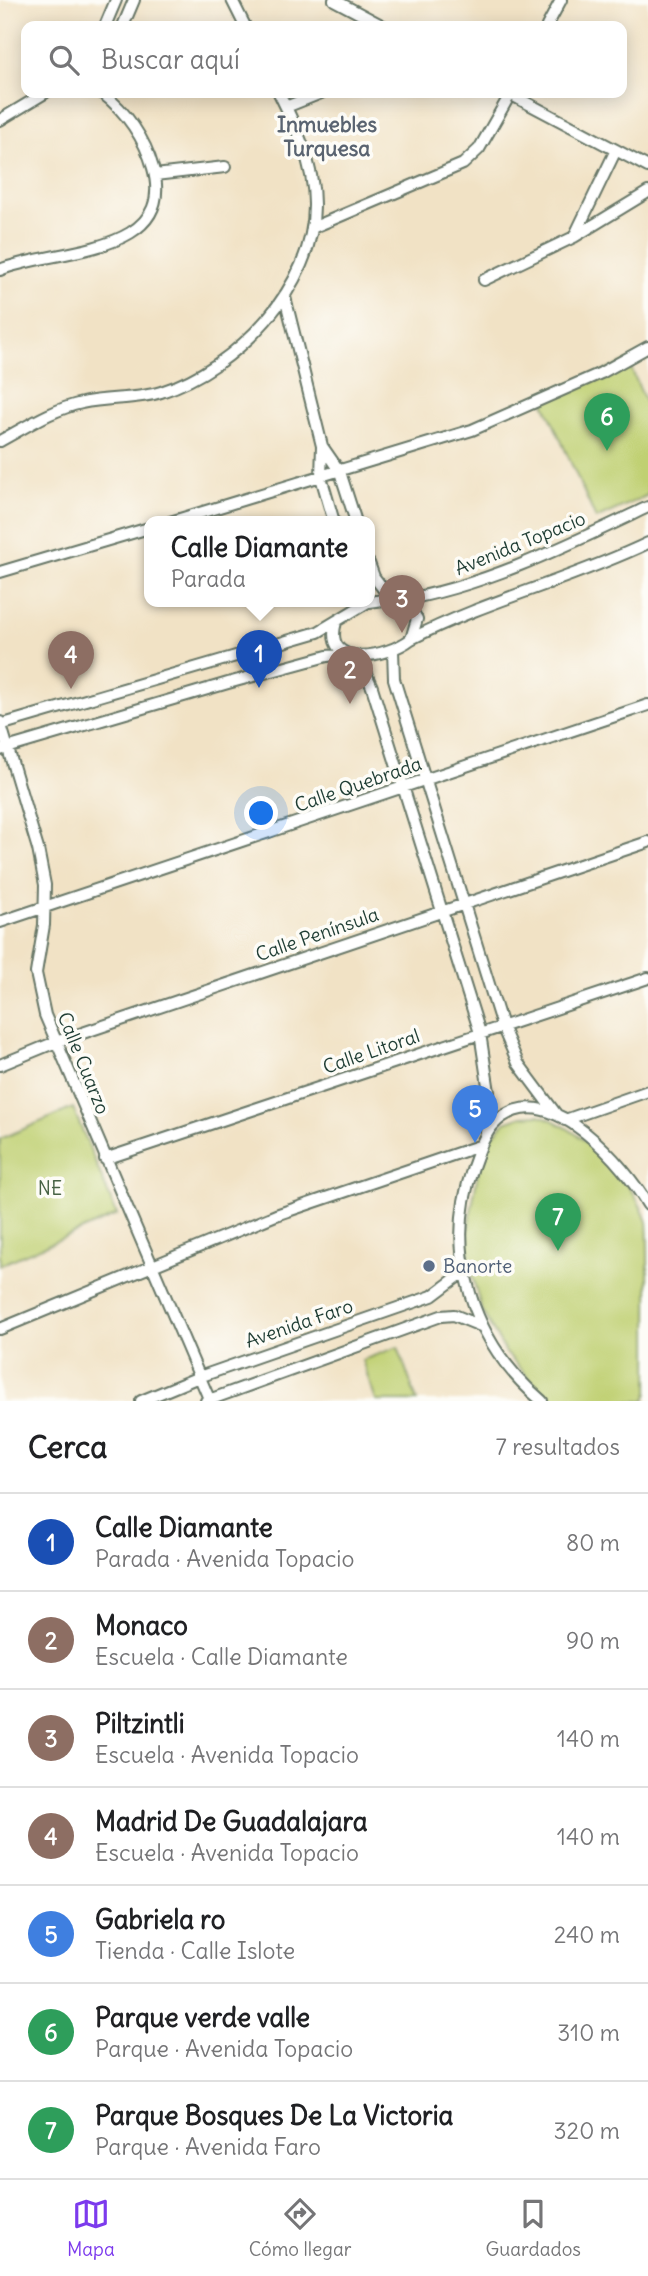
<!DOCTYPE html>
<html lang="es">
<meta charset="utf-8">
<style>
:root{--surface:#fff;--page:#f6f6f6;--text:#202124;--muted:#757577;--line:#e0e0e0;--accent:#7c3aed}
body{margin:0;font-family:Delius,sans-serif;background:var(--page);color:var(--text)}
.you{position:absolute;left:262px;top:814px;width:24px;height:24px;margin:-18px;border:5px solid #fff;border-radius:50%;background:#1a73e8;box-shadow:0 0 0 10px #1a73e833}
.badge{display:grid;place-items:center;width:46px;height:46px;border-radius:50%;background:var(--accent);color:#fff;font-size:23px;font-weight:700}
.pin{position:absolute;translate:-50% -58px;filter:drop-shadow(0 2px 4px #0008)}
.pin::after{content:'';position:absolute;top:37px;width:24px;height:21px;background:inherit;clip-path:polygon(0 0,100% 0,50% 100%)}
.popup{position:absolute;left:144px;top:516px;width:231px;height:91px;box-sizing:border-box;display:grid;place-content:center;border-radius:14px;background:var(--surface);filter:drop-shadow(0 2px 5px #0005);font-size:23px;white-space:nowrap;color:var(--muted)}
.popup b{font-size:26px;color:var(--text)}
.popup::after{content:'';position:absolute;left:50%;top:100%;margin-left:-14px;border:14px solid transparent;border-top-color:var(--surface)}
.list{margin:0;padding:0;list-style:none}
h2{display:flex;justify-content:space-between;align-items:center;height:91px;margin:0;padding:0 28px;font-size:30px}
h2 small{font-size:23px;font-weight:400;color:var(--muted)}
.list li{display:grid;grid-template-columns:46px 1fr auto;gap:21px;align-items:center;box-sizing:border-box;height:98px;padding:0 28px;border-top:2px solid var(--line)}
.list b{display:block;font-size:26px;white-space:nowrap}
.list p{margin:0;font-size:23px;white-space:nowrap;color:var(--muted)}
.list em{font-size:23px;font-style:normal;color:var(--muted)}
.icon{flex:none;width:38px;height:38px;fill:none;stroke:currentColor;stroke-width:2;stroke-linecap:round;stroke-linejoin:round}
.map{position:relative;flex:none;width:648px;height:1401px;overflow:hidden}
.search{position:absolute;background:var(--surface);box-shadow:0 4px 18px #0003;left:21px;right:21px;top:21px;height:77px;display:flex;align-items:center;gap:18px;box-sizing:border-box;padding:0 24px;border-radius:14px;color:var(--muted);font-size:26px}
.sheet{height:777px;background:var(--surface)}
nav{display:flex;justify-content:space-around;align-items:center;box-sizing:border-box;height:98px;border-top:2px solid var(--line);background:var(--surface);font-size:19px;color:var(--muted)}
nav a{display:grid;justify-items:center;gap:4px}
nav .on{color:var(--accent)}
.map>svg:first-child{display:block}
.green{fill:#c0d072;stroke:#708653;stroke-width:2}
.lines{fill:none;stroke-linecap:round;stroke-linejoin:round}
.minor-casing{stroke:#687767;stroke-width:14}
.minor{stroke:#fff;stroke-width:10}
.service-dot{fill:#5c6f8a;stroke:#fdfcf7;stroke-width:2.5}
.labels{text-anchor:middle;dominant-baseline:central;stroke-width:7;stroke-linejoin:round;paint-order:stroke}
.street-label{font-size:19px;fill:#1f3d34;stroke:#fdfcf7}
.park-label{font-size:19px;fill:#476244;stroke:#fdfcf7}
.service-label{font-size:19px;fill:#4e5e75;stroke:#fdfcf7;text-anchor:start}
.neighbourhood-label{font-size:21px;font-weight:bold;fill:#5a6471;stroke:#fdfcf7}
</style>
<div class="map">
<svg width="648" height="1401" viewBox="0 0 648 1401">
<rect width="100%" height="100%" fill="#fdfcf7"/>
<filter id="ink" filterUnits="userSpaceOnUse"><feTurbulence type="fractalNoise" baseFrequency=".0143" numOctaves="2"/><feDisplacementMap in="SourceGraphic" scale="14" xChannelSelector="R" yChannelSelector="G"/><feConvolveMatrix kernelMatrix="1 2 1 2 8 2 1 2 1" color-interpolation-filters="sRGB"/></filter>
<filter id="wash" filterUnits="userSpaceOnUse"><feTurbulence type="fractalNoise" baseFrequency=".00686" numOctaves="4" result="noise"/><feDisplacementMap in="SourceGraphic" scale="28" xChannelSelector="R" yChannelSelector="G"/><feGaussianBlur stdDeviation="1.57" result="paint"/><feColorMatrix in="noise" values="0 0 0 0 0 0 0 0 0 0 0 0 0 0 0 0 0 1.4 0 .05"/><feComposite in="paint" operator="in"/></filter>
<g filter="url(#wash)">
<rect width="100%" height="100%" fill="#f1e2c5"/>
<path class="green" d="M628,361l20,47v87l-52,24 -54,-121z
M73,1108l44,107 -117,50v-126z
M539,1115c41,13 94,64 108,107 1,13 1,33 1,48 0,41 0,82 0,123l-4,8h-88l-17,-12 -33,-36 -24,-42 -12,-43 -3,-34 12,-67 13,-31 13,-14 17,-6z
M398,1347l19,54h-41l-14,-41z"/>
</g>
<g filter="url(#ink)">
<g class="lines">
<defs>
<path id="minor" d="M232,0l13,26
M334,0l49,26
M105,26l11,-26
M123,26l11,-26
M547,26l14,-26
M508,93l140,74
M286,107l35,-14
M0,120l45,-27
M155,175l70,-8
M312,228l151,-64 16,-15 32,-56
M574,237l42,-87
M0,270c51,-22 178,-13 153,-102 -8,-29 -27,-57 -51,-75
M484,280l90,-43 74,-45
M285,297l37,149 -1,31 13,45
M0,441c26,-14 53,-32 82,-38 26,-6 54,-3 79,-11 76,-24 154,-106 153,-188 0,-40 -18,-77 -35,-111
M322,446l18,26 16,50
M170,522l302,-92 129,-57 47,-26
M369,563l5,14 17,22
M0,572l149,-44
M401,600c83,-13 171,-57 247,-93
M336,622c-14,49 52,35 75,17l6,-20 -10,-17 -16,-3 -22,3
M411,639c76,-39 160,-59 237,-96
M393,650l1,29 108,347 16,37 38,51
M358,656l14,31 108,346 9,59 -3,41
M0,722l38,127 7,36 -1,40 -8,48 9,42 165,386
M0,725l318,-93 50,-30
M0,750l228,-67 99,-27 21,-2
M0,922l648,-217
M0,1065l56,-23 592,-200
M565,1120l83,-29
M105,1159l543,-181
M0,1329l276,-114 203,-69
M141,1401l58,-24 233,-81 32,-24
M206,1401l235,-85 13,-1 27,11
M542,1401c-69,-57 -99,-149 -69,-234 7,-19 12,-38 29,-50 51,-36 123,49 146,88"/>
</defs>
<use href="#minor" class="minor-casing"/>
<use href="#minor" class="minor"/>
</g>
</g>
<circle class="service-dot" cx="429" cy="1266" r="7"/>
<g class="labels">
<g class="street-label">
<text transform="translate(520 543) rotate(-22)">Avenida Topacio</text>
<text transform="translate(358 784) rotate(-19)">Calle Quebrada</text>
<text transform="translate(317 934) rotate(-19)">Calle Península</text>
<text transform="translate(371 1051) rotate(-19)">Calle Litoral</text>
<text transform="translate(84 1063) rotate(68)">Calle Cuarzo</text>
<text transform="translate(299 1323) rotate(-19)">Avenida Faro</text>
</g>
<g class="park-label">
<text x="50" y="1188">NE</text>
</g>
<g class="service-label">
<text x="443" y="1266">Banorte</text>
</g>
<g class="neighbourhood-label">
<text x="327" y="124">Inmuebles<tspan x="327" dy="24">Turquesa</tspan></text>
</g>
</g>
</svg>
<div class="you"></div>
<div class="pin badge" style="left:259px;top:688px;background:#1a4fb4">1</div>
<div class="popup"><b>Calle Diamante</b>Parada</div>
<div class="pin badge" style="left:350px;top:704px;background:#8d6e63">2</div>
<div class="pin badge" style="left:402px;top:633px;background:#8d6e63">3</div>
<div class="pin badge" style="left:71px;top:689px;background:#8d6e63">4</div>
<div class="pin badge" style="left:475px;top:1143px;background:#3f7fe0">5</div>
<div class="pin badge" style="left:607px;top:451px;background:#2e9e5b">6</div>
<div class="pin badge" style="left:558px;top:1251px;background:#2e9e5b">7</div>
<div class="search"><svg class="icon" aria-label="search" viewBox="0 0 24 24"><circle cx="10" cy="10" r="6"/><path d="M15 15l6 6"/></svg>Buscar aquí</div>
</div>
<section class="sheet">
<h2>Cerca<small>7 resultados</small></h2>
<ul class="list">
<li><span class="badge" style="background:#1a4fb4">1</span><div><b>Calle Diamante</b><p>Parada · Avenida Topacio</p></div><em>80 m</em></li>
<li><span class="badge" style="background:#8d6e63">2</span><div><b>Monaco</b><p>Escuela · Calle Diamante</p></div><em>90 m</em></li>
<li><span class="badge" style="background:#8d6e63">3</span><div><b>Piltzintli</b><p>Escuela · Avenida Topacio</p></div><em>140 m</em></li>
<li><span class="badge" style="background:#8d6e63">4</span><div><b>Madrid De Guadalajara</b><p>Escuela · Avenida Topacio</p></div><em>140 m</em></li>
<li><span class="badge" style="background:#3f7fe0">5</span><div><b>Gabriela ro</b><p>Tienda · Calle Islote</p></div><em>240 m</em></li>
<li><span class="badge" style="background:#2e9e5b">6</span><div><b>Parque verde valle</b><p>Parque · Avenida Topacio</p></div><em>310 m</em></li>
<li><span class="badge" style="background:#2e9e5b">7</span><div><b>Parque Bosques De La Victoria</b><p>Parque · Avenida Faro</p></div><em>320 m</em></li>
</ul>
</section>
<nav>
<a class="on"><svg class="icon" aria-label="map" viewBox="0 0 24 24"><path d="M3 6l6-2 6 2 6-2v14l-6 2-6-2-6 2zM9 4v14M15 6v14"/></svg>Mapa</a>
<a><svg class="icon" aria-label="directions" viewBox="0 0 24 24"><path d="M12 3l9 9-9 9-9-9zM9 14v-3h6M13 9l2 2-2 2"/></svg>Cómo llegar</a>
<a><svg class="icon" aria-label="saved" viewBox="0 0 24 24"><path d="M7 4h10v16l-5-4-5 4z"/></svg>Guardados</a>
</nav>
